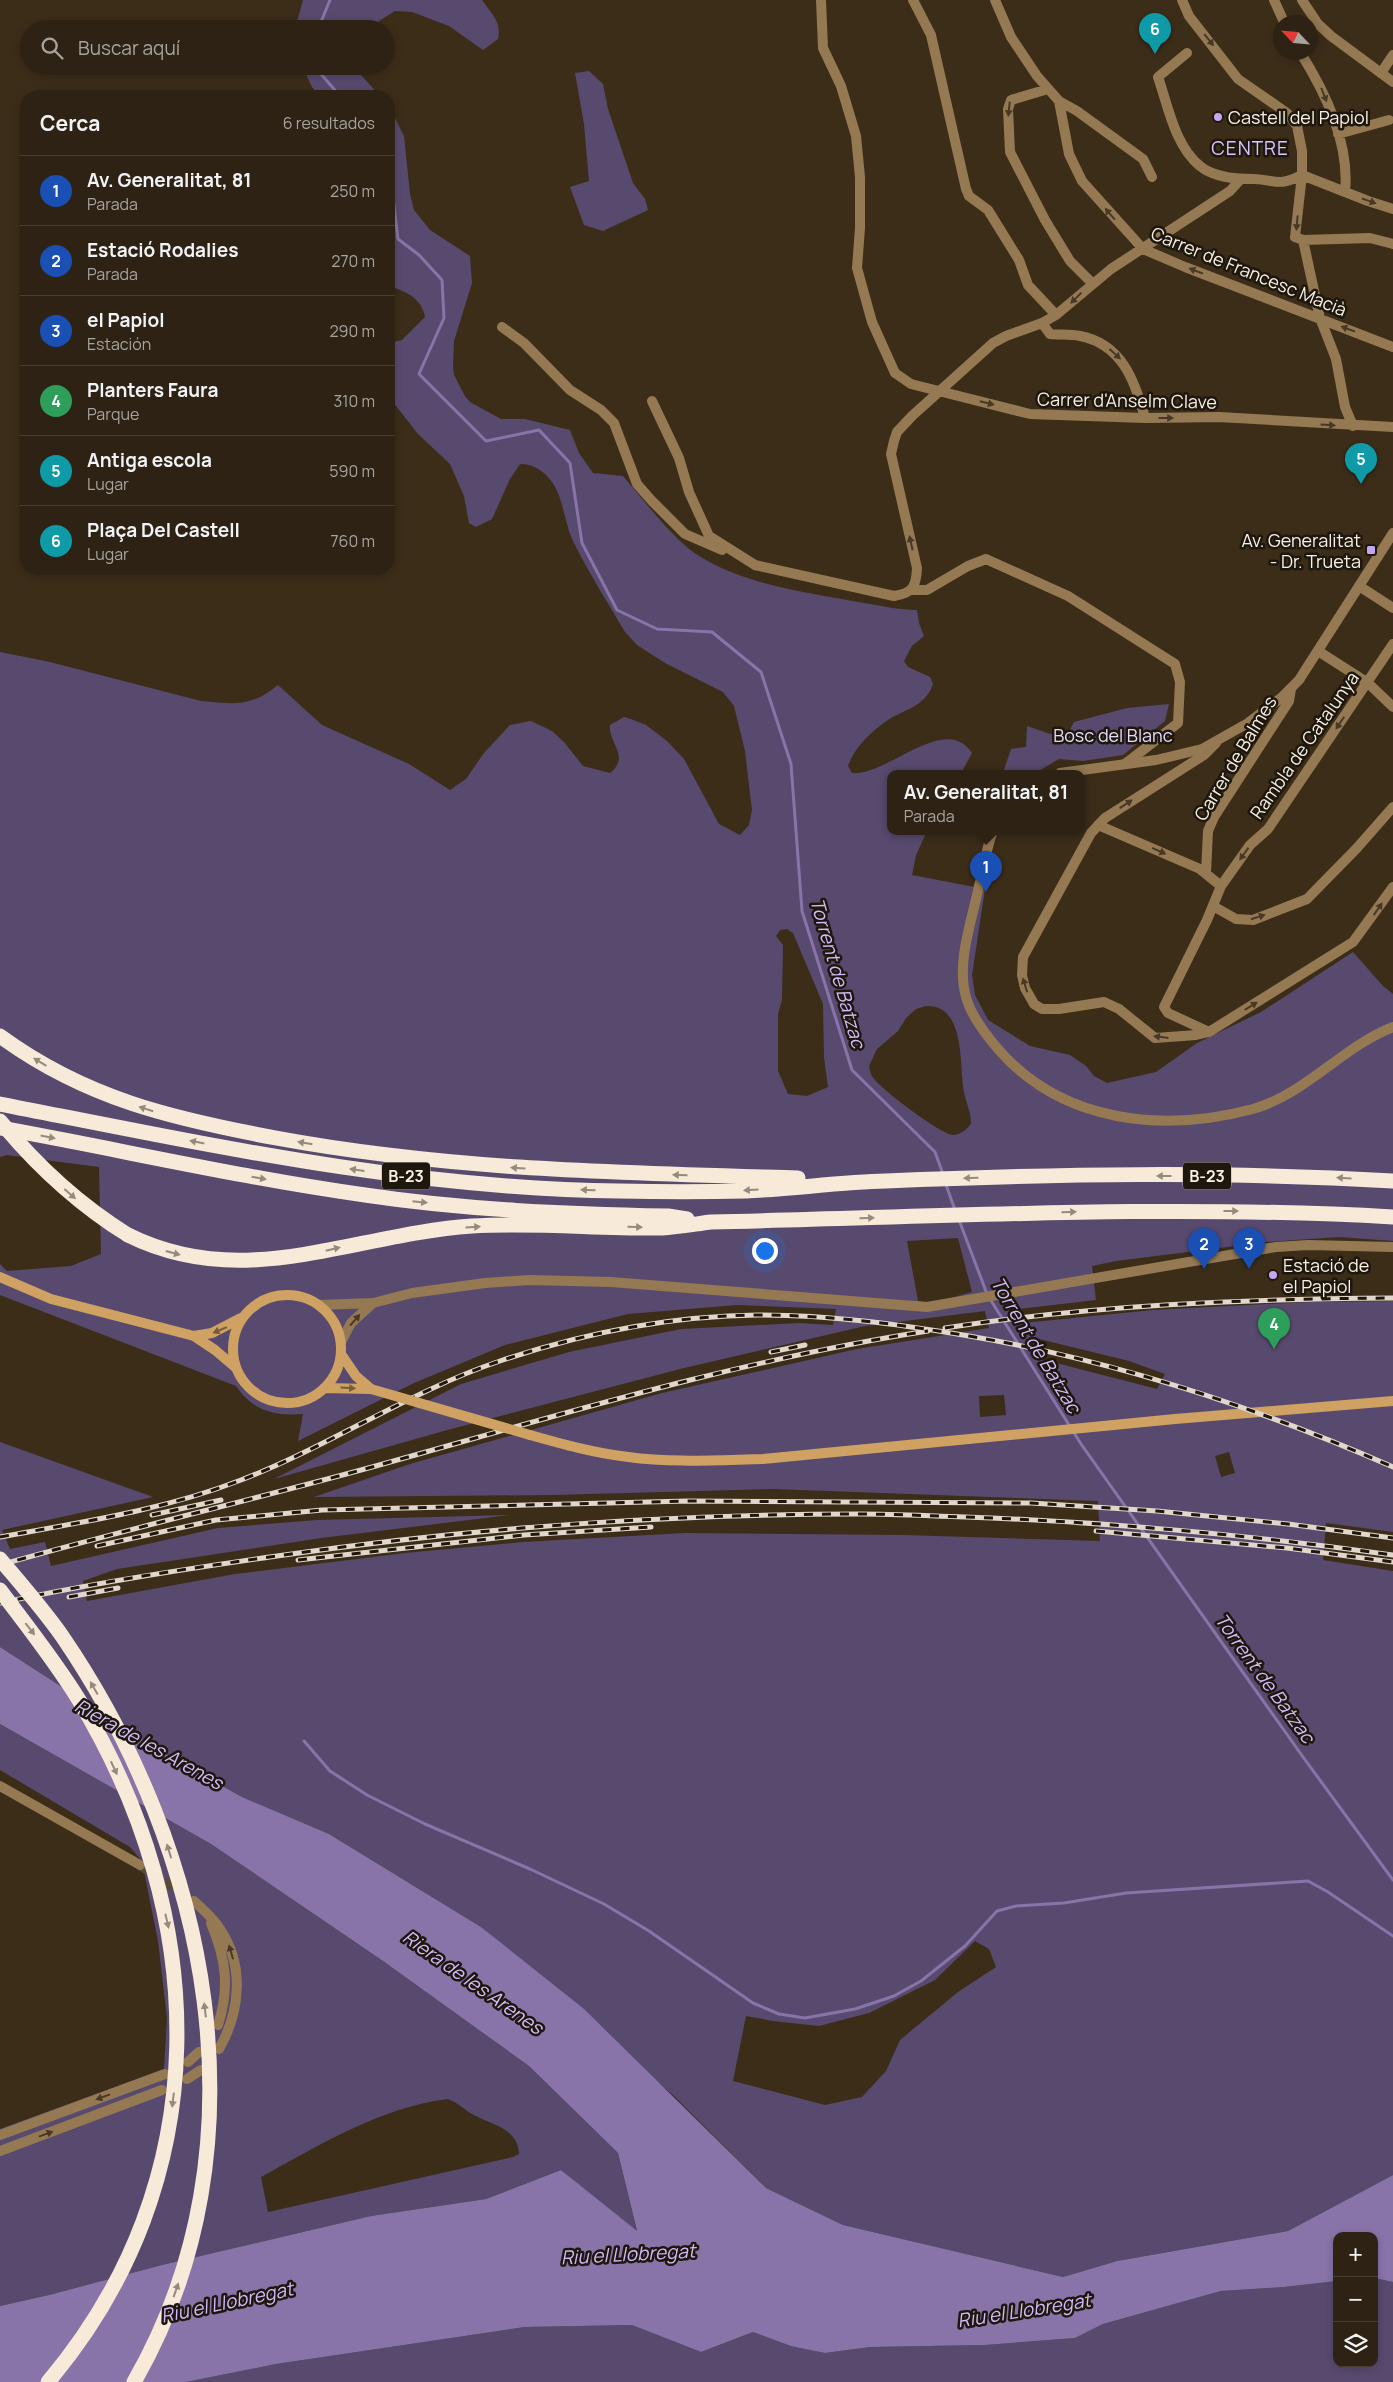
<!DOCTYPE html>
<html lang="es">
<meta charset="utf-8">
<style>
:root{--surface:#2d2213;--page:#352a1c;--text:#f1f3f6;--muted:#a7a4a0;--line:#483f33;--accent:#0b8043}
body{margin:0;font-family:Manrope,sans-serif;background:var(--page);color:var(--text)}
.controls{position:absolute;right:15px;bottom:15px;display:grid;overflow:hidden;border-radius:10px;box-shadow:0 2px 8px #0003}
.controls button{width:45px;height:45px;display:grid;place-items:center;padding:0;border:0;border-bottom:1px solid var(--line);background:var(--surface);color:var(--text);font:25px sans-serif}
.compass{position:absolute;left:1273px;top:15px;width:45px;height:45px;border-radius:50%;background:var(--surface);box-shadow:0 2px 8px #0003;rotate:296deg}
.you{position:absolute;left:764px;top:1250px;width:18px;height:18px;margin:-12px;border:4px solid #fff;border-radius:50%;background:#1a73e8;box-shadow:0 0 0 8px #1a73e833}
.badge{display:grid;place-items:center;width:32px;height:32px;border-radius:50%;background:var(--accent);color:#fff;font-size:16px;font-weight:700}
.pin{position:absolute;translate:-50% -41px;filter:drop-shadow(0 1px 2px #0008)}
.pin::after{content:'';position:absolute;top:26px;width:18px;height:15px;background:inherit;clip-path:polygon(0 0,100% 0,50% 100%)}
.popup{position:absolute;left:887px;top:770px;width:198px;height:65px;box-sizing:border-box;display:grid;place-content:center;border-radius:10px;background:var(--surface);filter:drop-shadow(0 1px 4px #0005);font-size:16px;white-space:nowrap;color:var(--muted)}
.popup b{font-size:19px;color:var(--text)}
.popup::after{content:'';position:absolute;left:50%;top:100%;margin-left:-10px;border:10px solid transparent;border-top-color:var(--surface)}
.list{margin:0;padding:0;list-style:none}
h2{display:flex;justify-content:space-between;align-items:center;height:65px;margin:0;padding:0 20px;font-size:21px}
h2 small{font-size:16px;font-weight:400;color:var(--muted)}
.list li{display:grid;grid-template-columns:32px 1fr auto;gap:15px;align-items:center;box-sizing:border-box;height:70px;padding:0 20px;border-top:1px solid var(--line)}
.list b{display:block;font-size:19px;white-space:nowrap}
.list p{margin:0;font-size:16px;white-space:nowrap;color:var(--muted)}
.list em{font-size:16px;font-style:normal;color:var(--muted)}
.icon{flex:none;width:28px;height:28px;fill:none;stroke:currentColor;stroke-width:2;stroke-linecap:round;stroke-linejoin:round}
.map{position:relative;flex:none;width:1393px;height:2382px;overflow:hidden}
.search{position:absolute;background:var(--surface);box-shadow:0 2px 8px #0003;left:20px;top:20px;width:375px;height:55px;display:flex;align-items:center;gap:12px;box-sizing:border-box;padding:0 18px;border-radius:28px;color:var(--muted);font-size:19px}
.panel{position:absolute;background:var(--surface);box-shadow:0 2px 8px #0003;left:20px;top:90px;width:375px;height:485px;border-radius:20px}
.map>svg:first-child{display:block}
.green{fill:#584a6e;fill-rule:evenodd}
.water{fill:#8874a9}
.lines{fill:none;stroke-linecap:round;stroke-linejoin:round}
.stream{stroke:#8874a9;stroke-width:3}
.tertiary-tunnel{stroke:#584a37;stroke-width:10;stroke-dasharray:10 5;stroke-linecap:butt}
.minor{stroke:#957953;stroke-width:10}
.tertiary{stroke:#957953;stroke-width:10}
.secondary{stroke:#cfa263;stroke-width:10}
.motorway{stroke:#f8ead8;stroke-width:15}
.rail-casing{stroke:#e2d7ca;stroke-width:5}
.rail{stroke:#1d170e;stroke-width:3;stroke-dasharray:9;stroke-linecap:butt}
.secondary-bridge{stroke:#cfa263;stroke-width:10}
.motorway-bridge{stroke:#f8ead8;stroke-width:15}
.oneway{fill:#473926}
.oneway2{fill:#958b7d}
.oneway3{fill:#765c38}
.poi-dot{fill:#c4a7f1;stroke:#1d170e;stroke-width:2}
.labels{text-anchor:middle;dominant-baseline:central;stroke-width:5;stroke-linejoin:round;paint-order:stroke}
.shield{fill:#1d170e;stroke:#b7aea3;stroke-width:1}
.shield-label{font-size:16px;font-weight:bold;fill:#f9efe3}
.poi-label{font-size:18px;fill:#f9efe3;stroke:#1d170e;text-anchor:start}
.street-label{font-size:18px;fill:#f9efe3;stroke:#1d170e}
.park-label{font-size:18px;fill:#e6dafa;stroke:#1d170e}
.neighbourhood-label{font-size:19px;letter-spacing:1px;fill:#dac5fd;stroke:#1d170e}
.water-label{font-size:19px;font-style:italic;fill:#d2bbfa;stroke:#1d170e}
</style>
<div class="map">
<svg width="1393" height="2382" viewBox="0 0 1393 2382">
<rect width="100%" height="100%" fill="#3c2d19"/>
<path class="green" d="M303,0h179c9,13 20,22 16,39l-15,11 -34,-24 -37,-14 -17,-1 -16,10 -8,8h-76z
M302,66h51l27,30h-60l-8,-9z
M589,71l14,13 5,25 25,74 12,16 3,11 -45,21 -19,-6 -14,-38 19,-6 -5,-57 -9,-51z
M389,106l15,30 6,58 4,16 16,20 40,26 2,27 -18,58 -1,26 1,8 11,21 5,6 31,17h24l45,11 9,23 14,20 30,3c19,22 48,60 70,76 50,34 114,40 171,51 19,3 34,7 53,7l2,13 5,13 -12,10 -8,15 4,6 22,10 3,7c-8,24 -30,25 -48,38 -15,11 -31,26 -37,44l4,7c36,3 93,-61 120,-20l-11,20h-70v58h36l-11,24 -4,20 73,14 -13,86 3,20 13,25 42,26 40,9 16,11 8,10 13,7 49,-11 41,-29 64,-31 92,-60 30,34 10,8v247l-54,-4 -72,5 -151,19 -24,5 4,34 -87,10 5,14 139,-14 153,-8 87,-1v231l-67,-9 -3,37 70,11v604l-105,56 -171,30 -54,16 -220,-52 -77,-37 -92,-92 -193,-169 -152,-93 -87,-37 -70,-39 -172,-111v-205l153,55 -151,33 8,19 35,-7 6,24 167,-38 99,-8 193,-5 -189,23 -204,31 -34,12 4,20 148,-27 170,-21 118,-11 163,-9 217,2 197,6 -2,-40 -325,-12 -220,6 -239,2 96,-33 252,-71 195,-44 132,-21 -4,-17 -120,15 -181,42 -233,61 -177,50 187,-95 108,-32 112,-23 118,-6 34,2 3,-16 -99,-4 -109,9 -123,31 -91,38 -116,58 5,-27c-29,2 -50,-3 -67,-28l-236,-91v-31l7,7 64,-5 30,-12 -2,-87 -92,-12 -7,2v-505l50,10 151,39c33,3 49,7 77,-16l44,40 87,39 41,26 16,-11 18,-26 26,-28 21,-4 21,10 12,11 19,24 27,7c21,-17 -2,-30 0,-48l14,-8 7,2 15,6 21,16 17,18 35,65 21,11 9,-10 3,-15 -7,-59 -11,-45 -11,-14 -58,-29 -28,-18 -12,-13c-17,-29 -36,-59 -51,-89 -10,-20 -10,-44 -22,-61 -8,-11 -18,-18 -32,-18l-10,15 -18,40 -16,8 -7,-4 -5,-27 -14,-32 -32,-30 -29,-37v-54l13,-3 23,-23c-3,-19 -20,-26 -36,-31zM787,929l6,4 30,71 1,53 4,30 -21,9 -19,-2 -10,-23v-57l4,-14 1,-55 -7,-9 4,-6zM926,1006c40,-2 33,60 38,86 2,11 7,20 7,31 -3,6 -11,12 -18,12 -13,-1 -69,-44 -78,-55 -4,-4 -5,-9 -6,-14l8,-17 21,-18 8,-13 10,-9zM958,1238l14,54 -39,11 -15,-2 -11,-60zM1031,1337l98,24 36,13 -8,15 -124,-32zM1004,1395l2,20 -26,2 -1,-21zM1229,1452l6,21 -14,4 -6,-21zM975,1941l14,8 7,18 -38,25 -58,48 -14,31 -24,26 -37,8 -92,-24 13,-65 27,5 46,5 50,-13 66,-33z
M1169,704l-4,17 -42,34 -40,6 -24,-2 -24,14h-32l8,-24 15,-2 1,-21 38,13 9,-17 53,-14z
M0,1724l211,120 172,117 146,105 89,87 19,79 -76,-62 -75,29 -115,17 -209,49 -113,30 -49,11v-177l164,-60 3,-51 -9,-77 -16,-80 -12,-14 -130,-77zM448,2099c11,4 16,11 26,16 18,10 44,13 45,39l-6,3 -245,55 -7,-35c59,-32 120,-70 187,-78z
M1374,2278l19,4v100h-1207l90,-18 249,-37 107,-2 69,27 52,-20 38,13 34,8 45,-6 115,-2 90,-7 28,-14 118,-33 63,-4 53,-6v82h37z"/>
<path class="water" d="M0,1647l172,111 70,39 87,37 152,93 103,82 182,179 77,37 220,52 54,-16 171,-30 105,-56v107l-19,-4v-42h-37v45l-53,6 -63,4 -118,33 -28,14 -90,7 -115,2 -45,6 -34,-7 -38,-14 -52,20 -69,-27 -107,2 -249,37 -90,18h-186v-76l49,-11 113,-30 209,-49 115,-17 75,-29 76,61 -19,-78 -89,-87 -146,-105 -172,-117 -211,-120z"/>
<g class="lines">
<path class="stream" d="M318,29l12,-29
M314,66l26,30
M389,147l4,9v41l5,42 21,16 23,25 2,38 -25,56 67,67 53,-11 31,33 12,80 35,67 40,19 55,3 49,40 30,92 11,147 50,159 83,82 8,22
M945,1182l10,28
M959,1220l28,74
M990,1299l91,145 222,313 90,123
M304,1741l26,30 37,24 58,29 105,45 74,35 45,27 104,72 26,11 26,4 50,-9 39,-13 27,-15 44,-35 32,-35 19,-5 48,-3 62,-10 182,-12 20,11 65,44"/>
<path class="tertiary-tunnel" d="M140,1865l41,27"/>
<path class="minor" d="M821,0l2,48 18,38 15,50 4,41v51l-3,40 15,54 23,51 16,11 119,30 115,4 74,-1 174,10
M913,0l18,35 35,154 3,7 19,14 31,50 9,25 28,30
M995,0l16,37 26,39 22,25 10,53 13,27 61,68 42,18 208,80
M1182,0l7,16 49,63 49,34 10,13 5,25v24l-7,62 8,3 67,-2 23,6
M1274,0l10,22
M1300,52c26,41 50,91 45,140
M1187,53l-29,24c10,29 17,69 42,89 14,12 37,13 54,13 23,1 24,8 48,-4
M1381,73l12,-18
M1048,89l-37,11 -3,9 2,43 35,68 25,41 22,22
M1059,101l18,10 66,48 9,18
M1338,134l51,-14
M1302,175l66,26 25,8
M1303,240l17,78 16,41 9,48 8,19
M1042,323l8,11c10,1 20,0 30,2 42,8 55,45 65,82
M502,327l22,16 46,47 31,20 13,13 23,61 15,17 33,33 37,16
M652,401l27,57 10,34 20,44 46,29 139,31c19,-3 22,-9 23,-28l-26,-114 3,-13 3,-9 15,-16 81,-73 13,-7 36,-13 14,-8 55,-46 119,-78 10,-11
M1359,586l34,22
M912,590h15l41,-24 18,-7 82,37 107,68 5,18 -2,41 -53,41
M1318,651l50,32 25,24
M1216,743l-12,12 -99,63 -14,15 -68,124 -1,18 3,13 9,16 8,5h17l45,-7 15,7 36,29 41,-3 13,-3 144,-90 40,-55
M1098,825l102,44 21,17
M1206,873l2,-42 6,-14 75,-116 2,-12
M1213,906l23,13 17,1 54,-21 50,-51 36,-41
M1209,1032l-41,-19 -4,-6 43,-87 14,-34 29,-41 18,-16 125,-185"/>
<path class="tertiary" d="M1302,0l16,24 13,12 62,46
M1060,773l96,-13 46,-11 46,-26 33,-25 18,-18 94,-147
M993,831c-7,17 -9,37 -14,55 -7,35 -23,76 -13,111 5,19 20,38 32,52 64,74 165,84 255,60 53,-15 89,-62 140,-82
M319,1305l54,-2 39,-10 73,-10 44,-3 82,2 316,25 349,-60 32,-2 85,2
M341,1342l10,-19 22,-20
M0,1786l140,79
M194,1901c9,9 20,18 26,28 25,37 20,83 -1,120
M211,1923c15,36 19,64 7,102
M188,2062l11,-10
M187,2079l14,-9
M0,2135l165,-61
M0,2151l162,-61"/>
<path class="secondary" d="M0,1277l51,22 143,37 21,14 20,17
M233 1349a54 54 0 1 1 108 0a54 54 0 1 1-108 0Z
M194,1336l18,-3 29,-15
M341,1354l15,22 15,13
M324,1388l47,1
M530,1435c32,9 64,18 98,22 44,6 90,3 135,2l412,-40 218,-18"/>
<path class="motorway" d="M0,1036c86,63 174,83 276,102 173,32 347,35 522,40
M0,1104c205,40 410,85 619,87 42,1 85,1 127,0 47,-2 94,-9 140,-10 169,-7 339,-10 507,0
M0,1128c122,22 243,50 365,67 100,15 202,19 303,21l19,3
M128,1235c117,58 224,-1 344,-9 64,-4 127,3 190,2 16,-1 33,-4 49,-6 227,-5 455,-18 682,-5"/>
<defs>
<path id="rail" d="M945,1328c148,-23 299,-29 448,-30
M771,1352l34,-7
M152,1515l69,-15
M1096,1531l191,17 106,14
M0,1537c82,-15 164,-27 241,-57 89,-34 169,-89 259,-119 83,-28 171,-45 258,-46 72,0 140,9 211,21 147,25 287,71 424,131
M97,1546l119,-26 106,-10 366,-9 343,2 126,8 131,13 105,14
M298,1560l226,-25 127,-8
M0,1565c123,-35 248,-64 372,-98 184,-51 367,-107 556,-136
M69,1597l49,-9
M0,1603c92,-20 184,-34 277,-47 194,-28 388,-42 583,-42 35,0 70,2 105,3 144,5 286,18 428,38"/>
</defs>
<use href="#rail" class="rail-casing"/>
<use href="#rail" class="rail"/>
<path class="secondary-bridge" d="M371,1389l159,46"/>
<path class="motorway-bridge" d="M0,1121c37,45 78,83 128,114
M0,1559c21,25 43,50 62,77 147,215 208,510 72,746
M0,1590c27,36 55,71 79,110 132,218 139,481 -31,682"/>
</g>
<defs><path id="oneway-solid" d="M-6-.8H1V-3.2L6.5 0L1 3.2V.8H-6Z" transform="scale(1.25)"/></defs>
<g class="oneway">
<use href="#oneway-solid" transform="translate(1209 40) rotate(51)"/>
<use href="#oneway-solid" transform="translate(1324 95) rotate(69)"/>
<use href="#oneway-solid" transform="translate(1009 109) rotate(96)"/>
<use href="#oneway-solid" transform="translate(1369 201) rotate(19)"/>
<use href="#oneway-solid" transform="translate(1110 214) rotate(-131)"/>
<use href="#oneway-solid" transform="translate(1297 223) rotate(95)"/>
<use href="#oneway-solid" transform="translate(1196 271) rotate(-159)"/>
<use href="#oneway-solid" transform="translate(1076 298) rotate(136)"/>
<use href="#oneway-solid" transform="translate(1348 329) rotate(-159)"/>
<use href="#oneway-solid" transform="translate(1115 354) rotate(42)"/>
<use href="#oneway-solid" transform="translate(987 403) rotate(14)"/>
<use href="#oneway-solid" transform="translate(1166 418)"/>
<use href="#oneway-solid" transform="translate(1328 425) rotate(4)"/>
<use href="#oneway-solid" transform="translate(911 543) rotate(-103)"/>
<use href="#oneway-solid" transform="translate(1340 723) rotate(124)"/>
<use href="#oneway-solid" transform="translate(1126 804) rotate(-33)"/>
<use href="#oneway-solid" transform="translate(1159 851) rotate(24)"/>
<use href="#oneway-solid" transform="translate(1244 854) rotate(126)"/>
<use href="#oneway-solid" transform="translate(1378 909) rotate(-55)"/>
<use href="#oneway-solid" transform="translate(1258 917) rotate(-18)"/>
<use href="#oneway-solid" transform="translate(1025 985) rotate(-107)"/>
<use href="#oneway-solid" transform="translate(1251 1006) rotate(-32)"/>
<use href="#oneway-solid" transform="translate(1161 1037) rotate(-173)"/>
<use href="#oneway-solid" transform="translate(355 1320) rotate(-49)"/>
<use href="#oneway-solid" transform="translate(231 1952) rotate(-106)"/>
<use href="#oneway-solid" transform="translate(103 2097) rotate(160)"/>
<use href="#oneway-solid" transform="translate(46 2134) rotate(-20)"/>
</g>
<g class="oneway2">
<use href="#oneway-solid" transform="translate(40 1062) rotate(-149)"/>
<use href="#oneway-solid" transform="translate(146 1109) rotate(-162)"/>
<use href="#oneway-solid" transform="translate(48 1137) rotate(11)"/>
<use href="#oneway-solid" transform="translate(197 1142) rotate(-169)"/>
<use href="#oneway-solid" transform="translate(305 1143) rotate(-171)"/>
<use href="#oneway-solid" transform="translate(518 1168) rotate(-176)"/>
<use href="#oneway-solid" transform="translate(357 1170) rotate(-172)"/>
<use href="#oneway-solid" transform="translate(680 1175) rotate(-178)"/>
<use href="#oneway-solid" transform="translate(1164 1176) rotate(-180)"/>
<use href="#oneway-solid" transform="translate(259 1178) rotate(10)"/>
<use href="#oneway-solid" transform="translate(971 1178) rotate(178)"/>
<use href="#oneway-solid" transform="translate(1344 1178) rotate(-177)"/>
<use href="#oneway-solid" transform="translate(588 1190) rotate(-178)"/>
<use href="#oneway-solid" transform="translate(751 1190) rotate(177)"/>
<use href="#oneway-solid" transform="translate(70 1194) rotate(41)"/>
<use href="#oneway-solid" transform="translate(420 1202) rotate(6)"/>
<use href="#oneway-solid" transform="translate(1231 1211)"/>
<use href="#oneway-solid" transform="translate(1069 1212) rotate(-2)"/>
<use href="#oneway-solid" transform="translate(867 1218) rotate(-2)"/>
<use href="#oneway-solid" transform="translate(473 1227) rotate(-3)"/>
<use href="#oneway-solid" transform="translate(635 1227) rotate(1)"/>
<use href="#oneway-solid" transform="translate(333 1249) rotate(-13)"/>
<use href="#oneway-solid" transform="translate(173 1253) rotate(15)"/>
<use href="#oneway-solid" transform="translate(30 1629) rotate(52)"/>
<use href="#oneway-solid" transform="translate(94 1688) rotate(-120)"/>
<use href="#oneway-solid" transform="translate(114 1768) rotate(65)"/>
<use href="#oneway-solid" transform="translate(169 1851) rotate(-107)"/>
<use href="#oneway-solid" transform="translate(167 1921) rotate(77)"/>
<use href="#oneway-solid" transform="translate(205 2010) rotate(-97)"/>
<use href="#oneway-solid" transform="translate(173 2100) rotate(97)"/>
<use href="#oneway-solid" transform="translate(176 2290) rotate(-71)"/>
</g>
<g class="oneway3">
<use href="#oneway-solid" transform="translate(220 1330) rotate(157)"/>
<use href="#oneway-solid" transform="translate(348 1388) rotate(4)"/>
</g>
<g class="poi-dot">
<circle cx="1218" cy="117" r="5"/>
<rect x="1366" y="545" width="10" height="10" rx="2.5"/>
<circle cx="1273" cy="1275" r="5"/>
</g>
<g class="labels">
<g class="shield">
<rect x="382" y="1162.5" width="48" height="27" rx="4"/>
<rect x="1183" y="1162.5" width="48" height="27" rx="4"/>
</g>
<g class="shield-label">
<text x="406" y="1176">B-23</text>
<text x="1207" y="1176">B-23</text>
</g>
<g class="poi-label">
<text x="1228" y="117">Castell del Papiol</text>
<text x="1361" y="540" text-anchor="end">Av. Generalitat<tspan x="1361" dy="21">- Dr. Trueta</tspan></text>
<text x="1283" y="1265">Estació de<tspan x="1283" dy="21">el Papiol</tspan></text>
</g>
<g class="street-label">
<text transform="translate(1249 271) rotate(22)">Carrer de Francesc Macià</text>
<text transform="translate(1127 400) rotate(1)">Carrer d'Anselm Clave</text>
<text transform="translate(1304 745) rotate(-55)">Rambla de Catalunya</text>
<text transform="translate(1235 758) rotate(-59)">Carrer de Balmes</text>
</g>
<g class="park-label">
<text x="1113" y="735">Bosc del Blanc</text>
</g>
<g class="neighbourhood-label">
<text x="1250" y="148">CENTRE</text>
</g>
<g class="water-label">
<text transform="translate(838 973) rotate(74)">Torrent de Batzac</text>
<text transform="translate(1036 1345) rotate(59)">Torrent de Batzac</text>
<text transform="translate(1265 1678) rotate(54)">Torrent de Batzac</text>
<text transform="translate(149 1744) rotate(29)">Riera de les Arenes</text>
<text transform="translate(473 1982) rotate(35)">Riera de les Arenes</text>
<text transform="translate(628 2254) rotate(-3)">Riu el Llobregat</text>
<text transform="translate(227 2302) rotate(-12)">Riu el Llobregat</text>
<text transform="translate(1024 2310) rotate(-9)">Riu el Llobregat</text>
</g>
</g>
</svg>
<div class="controls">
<button>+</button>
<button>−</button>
<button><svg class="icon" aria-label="layers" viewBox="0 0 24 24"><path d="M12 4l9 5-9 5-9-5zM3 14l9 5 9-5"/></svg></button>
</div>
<svg class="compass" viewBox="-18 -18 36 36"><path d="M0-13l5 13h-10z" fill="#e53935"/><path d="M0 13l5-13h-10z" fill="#a7a4a0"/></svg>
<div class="you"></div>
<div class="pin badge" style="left:986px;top:892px;background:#1a4fb4">1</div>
<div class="popup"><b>Av. Generalitat, 81</b>Parada</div>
<div class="pin badge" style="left:1204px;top:1269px;background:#1a4fb4">2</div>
<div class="pin badge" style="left:1249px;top:1269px;background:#1a4fb4">3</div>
<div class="pin badge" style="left:1274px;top:1349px;background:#2e9e5b">4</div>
<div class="pin badge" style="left:1361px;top:484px;background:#0f9aa8">5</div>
<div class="pin badge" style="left:1155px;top:54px;background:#0f9aa8">6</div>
<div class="search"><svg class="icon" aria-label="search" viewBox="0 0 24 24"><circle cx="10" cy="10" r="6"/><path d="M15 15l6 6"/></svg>Buscar aquí</div>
<section class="panel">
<h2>Cerca<small>6 resultados</small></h2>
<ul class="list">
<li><span class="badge" style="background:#1a4fb4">1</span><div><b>Av. Generalitat, 81</b><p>Parada</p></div><em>250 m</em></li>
<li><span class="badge" style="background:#1a4fb4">2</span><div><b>Estació Rodalies</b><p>Parada</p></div><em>270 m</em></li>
<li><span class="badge" style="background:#1a4fb4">3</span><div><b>el Papiol</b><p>Estación</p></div><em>290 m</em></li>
<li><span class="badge" style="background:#2e9e5b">4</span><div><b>Planters Faura</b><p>Parque</p></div><em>310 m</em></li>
<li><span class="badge" style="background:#0f9aa8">5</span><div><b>Antiga escola</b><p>Lugar</p></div><em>590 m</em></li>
<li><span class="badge" style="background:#0f9aa8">6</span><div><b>Plaça Del Castell</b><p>Lugar</p></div><em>760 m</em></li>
</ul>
</section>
</div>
